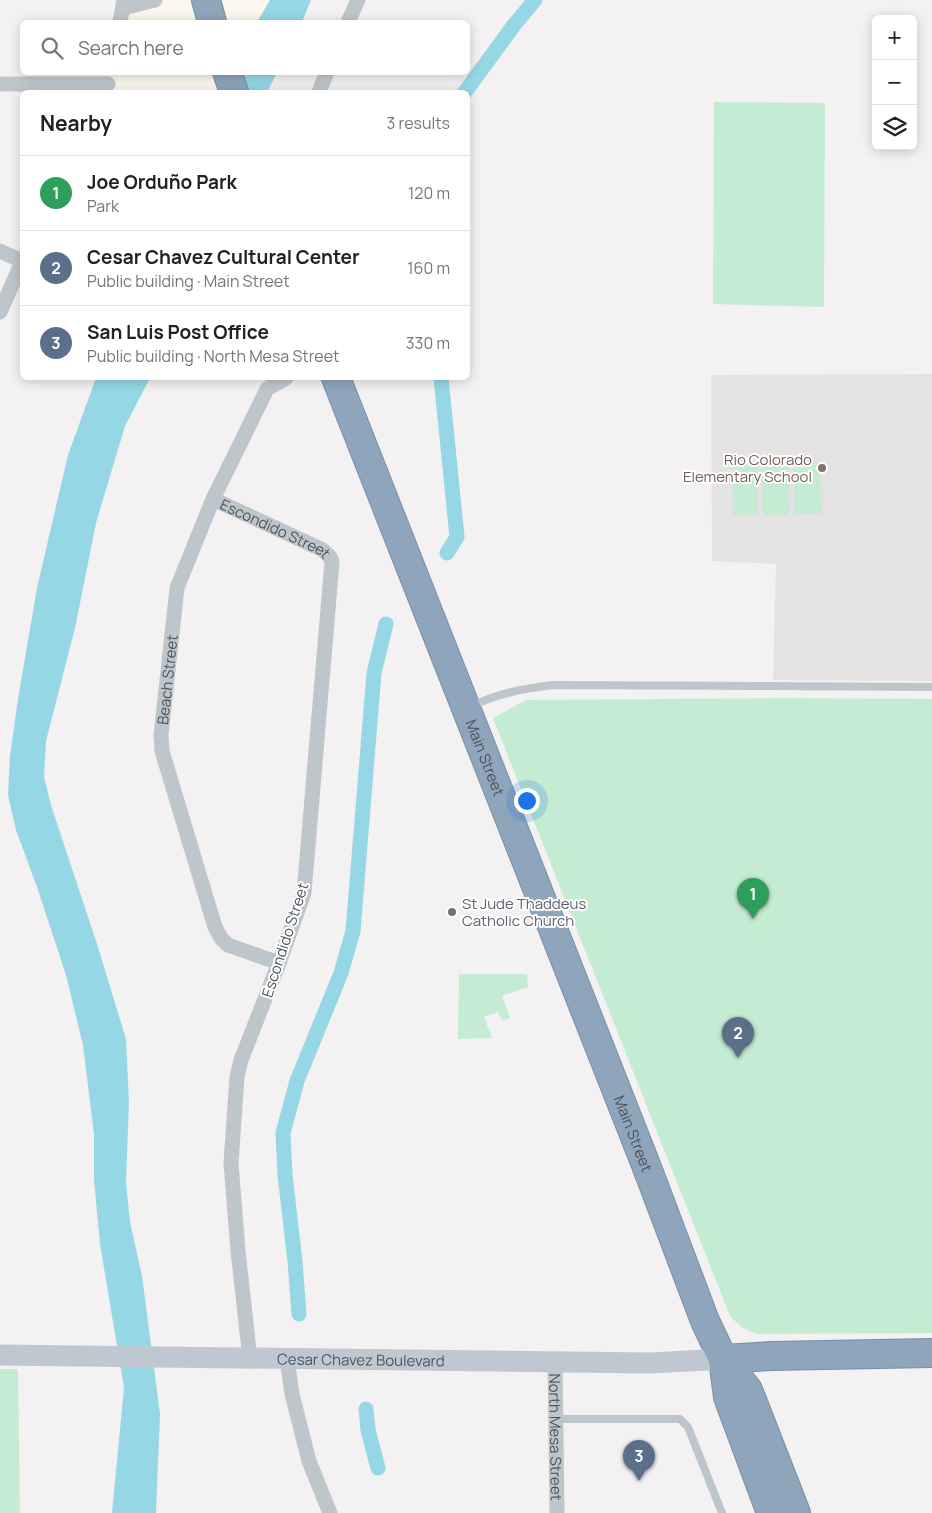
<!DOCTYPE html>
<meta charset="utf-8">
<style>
:root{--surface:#fff;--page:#f2f2f2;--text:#222;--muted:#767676;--line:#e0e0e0;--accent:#2563eb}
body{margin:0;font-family:Manrope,sans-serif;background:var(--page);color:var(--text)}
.controls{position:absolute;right:15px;top:15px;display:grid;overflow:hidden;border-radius:8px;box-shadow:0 2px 12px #0003}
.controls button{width:45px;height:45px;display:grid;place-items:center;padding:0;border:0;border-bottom:1px solid var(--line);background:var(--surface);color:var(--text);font:25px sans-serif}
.you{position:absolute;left:526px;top:800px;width:18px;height:18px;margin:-12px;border:4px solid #fff;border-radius:50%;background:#1a73e8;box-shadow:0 0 0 8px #1a73e833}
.badge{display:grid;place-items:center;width:32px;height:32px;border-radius:50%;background:var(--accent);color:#fff;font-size:16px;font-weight:700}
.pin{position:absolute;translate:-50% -41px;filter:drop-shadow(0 1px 2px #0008)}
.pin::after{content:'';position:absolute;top:26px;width:18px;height:15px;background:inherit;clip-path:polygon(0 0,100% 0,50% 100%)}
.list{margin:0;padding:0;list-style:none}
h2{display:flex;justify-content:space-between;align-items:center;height:65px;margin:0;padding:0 20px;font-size:21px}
h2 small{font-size:16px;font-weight:400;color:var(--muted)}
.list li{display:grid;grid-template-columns:32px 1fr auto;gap:15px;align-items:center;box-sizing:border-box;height:75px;padding:0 20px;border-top:1px solid var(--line)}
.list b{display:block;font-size:19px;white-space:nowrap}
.list p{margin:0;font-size:16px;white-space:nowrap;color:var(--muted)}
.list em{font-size:16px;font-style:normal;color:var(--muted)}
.icon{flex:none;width:28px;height:28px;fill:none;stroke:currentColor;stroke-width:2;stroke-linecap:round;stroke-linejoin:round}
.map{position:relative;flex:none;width:932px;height:1513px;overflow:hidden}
.search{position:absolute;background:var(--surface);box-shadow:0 2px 12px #0003;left:20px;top:20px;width:450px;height:55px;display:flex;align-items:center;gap:12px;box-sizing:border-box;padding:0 18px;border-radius:8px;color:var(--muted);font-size:19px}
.panel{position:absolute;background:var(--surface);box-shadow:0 2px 12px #0003;left:20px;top:90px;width:450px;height:290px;border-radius:8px}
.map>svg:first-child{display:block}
.commercial{fill:#fbf7ed}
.education{fill:#e4e2e2}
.green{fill:#c4ecd2}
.water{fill:#95d7e5}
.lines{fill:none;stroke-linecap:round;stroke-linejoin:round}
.canal{stroke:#95d7e5;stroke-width:15}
.highway-casing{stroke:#7990a7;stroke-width:30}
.lane{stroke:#bec6cc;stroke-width:8}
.street{stroke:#bec6cc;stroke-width:15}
.secondary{stroke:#bfc8d1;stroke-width:21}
.highway{stroke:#8ea5bb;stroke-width:28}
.education-dot{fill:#8d6e63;stroke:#fff;stroke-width:2}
.worship-dot{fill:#6b7280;stroke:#fff;stroke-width:2}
.labels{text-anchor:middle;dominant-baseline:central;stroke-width:4;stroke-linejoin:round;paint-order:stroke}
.education-label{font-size:15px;fill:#785e54;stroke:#fff;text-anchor:end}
.street-label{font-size:15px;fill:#4a555d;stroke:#fff}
.worship-label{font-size:15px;fill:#5b616d;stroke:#fff;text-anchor:start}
</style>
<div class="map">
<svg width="932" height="1513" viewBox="0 0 932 1513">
<rect width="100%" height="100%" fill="#f3f1f1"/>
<path class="commercial" d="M124,0h146l-13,22h-137z
M110,72l117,1 7,19h-129z"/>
<path class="education" d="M932,374v307l-159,-1 3,-116 -64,-3 -1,-186z"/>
<path class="green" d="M714,102l111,1 -1,204 -111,-3z
M794,463h26l1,51h-26z
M758,464v51l-25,1 -1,-51z
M762,464h26l1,51h-26z
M783,698l149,1v634l-175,1 -16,-7 -11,-11 -237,-598 33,-18z
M459,974h68l1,13 -26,9 8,22 -7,2 -2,-1 -3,-7 -14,5 8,21 -34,1z
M0,1369h18l2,144h-20z"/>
<path class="water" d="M270,0h41l-9,22h-45z
M227,73h50l-10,19h-48z
M96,378h54l-25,48 -29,97 -21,105 -29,113 -2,36 7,28 46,139 29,95 3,63 -3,80 4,40 12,54 18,138 -4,99h-44l12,-125 -24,-144 -6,-64v-46l-11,-89 -17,-70 -29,-88 -21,-57 -8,-35 2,-39 8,-57 19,-111 31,-133z"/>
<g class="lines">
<path class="canal" d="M465,92l49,-67 21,-25
M441,378l16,159 -10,16
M299,1314l-4,-53 -10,-86 -2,-42 14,-52 44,-108 12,-42 21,-258 12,-49
M366,1409l2,21 10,38"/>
<defs>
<g id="highway">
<path d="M206,0l6,22"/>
<path d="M227,72l7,20"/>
<path id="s5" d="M336,378l310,787 59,156 18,38 25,31 48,123"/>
<path d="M723,1359l48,-3 161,-3"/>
<path d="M723,1359l5,38 43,116"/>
</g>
</defs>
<use href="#highway" class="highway-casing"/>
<path class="lane" d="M470,707c28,-14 52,-18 83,-22l379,2
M556,1419h124l8,8 34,86"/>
<g class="street">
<path d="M123,8l32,-8"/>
<path d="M120,22l4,-22"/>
<path d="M348,22l10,-22"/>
<path d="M0,84h108"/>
<path d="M319,92l8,-20"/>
<path d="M0,251l22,10"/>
<path d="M0,312l22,-50"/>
<path id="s1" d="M213,499l110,51 7,7 2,5 -28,331 -25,70 -38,97 -4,17 -6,86 7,88 12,108"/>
<path id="s2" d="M279,963l-51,-18 -7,-7 -6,-11 -53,-176 -1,-16 16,-147 36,-89 54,-110 19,-11"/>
<path d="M287,1359l5,35 17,67 21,52"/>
<path id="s3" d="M555,1361l2,152"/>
</g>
<path class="secondary" id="s4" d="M0,1355l651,8 72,-4"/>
<use href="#highway" class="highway"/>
</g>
<circle class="education-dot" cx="822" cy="468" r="5"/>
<circle class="worship-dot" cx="452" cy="912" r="5"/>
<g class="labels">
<g class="education-label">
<text x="812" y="459">Rio Colorado<tspan x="812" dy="17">Elementary School</tspan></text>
</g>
<g class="street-label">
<text stroke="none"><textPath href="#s1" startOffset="69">Escondido Street</textPath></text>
<text stroke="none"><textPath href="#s2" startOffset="332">Beach Street</textPath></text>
<text stroke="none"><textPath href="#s5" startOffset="408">Main Street</textPath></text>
<text transform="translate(285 940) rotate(-72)">Escondido Street</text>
<text stroke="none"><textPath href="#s5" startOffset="812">Main Street</textPath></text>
<text stroke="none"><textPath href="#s4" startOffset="361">Cesar Chavez Boulevard</textPath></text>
<text stroke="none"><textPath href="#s3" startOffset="76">North Mesa Street</textPath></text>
</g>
<g class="worship-label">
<text x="462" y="903">St Jude Thaddeus<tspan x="462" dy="17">Catholic Church</tspan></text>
</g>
</g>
</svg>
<div class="controls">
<button>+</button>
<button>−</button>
<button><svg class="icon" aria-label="layers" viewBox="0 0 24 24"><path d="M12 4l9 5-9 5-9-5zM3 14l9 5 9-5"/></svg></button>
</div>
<div class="you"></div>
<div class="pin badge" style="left:753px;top:919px;background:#2e9e5b">1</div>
<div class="pin badge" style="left:738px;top:1058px;background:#5c6f8a">2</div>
<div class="pin badge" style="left:639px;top:1481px;background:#5c6f8a">3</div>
<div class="search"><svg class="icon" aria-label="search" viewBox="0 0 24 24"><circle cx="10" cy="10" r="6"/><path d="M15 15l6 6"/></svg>Search here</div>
<section class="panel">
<h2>Nearby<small>3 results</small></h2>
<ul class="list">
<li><span class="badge" style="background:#2e9e5b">1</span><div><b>Joe Orduño Park</b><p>Park</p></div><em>120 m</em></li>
<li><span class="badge" style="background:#5c6f8a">2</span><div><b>Cesar Chavez Cultural Center</b><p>Public building · Main Street</p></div><em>160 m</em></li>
<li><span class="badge" style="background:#5c6f8a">3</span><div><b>San Luis Post Office</b><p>Public building · North Mesa Street</p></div><em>330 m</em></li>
</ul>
</section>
</div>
